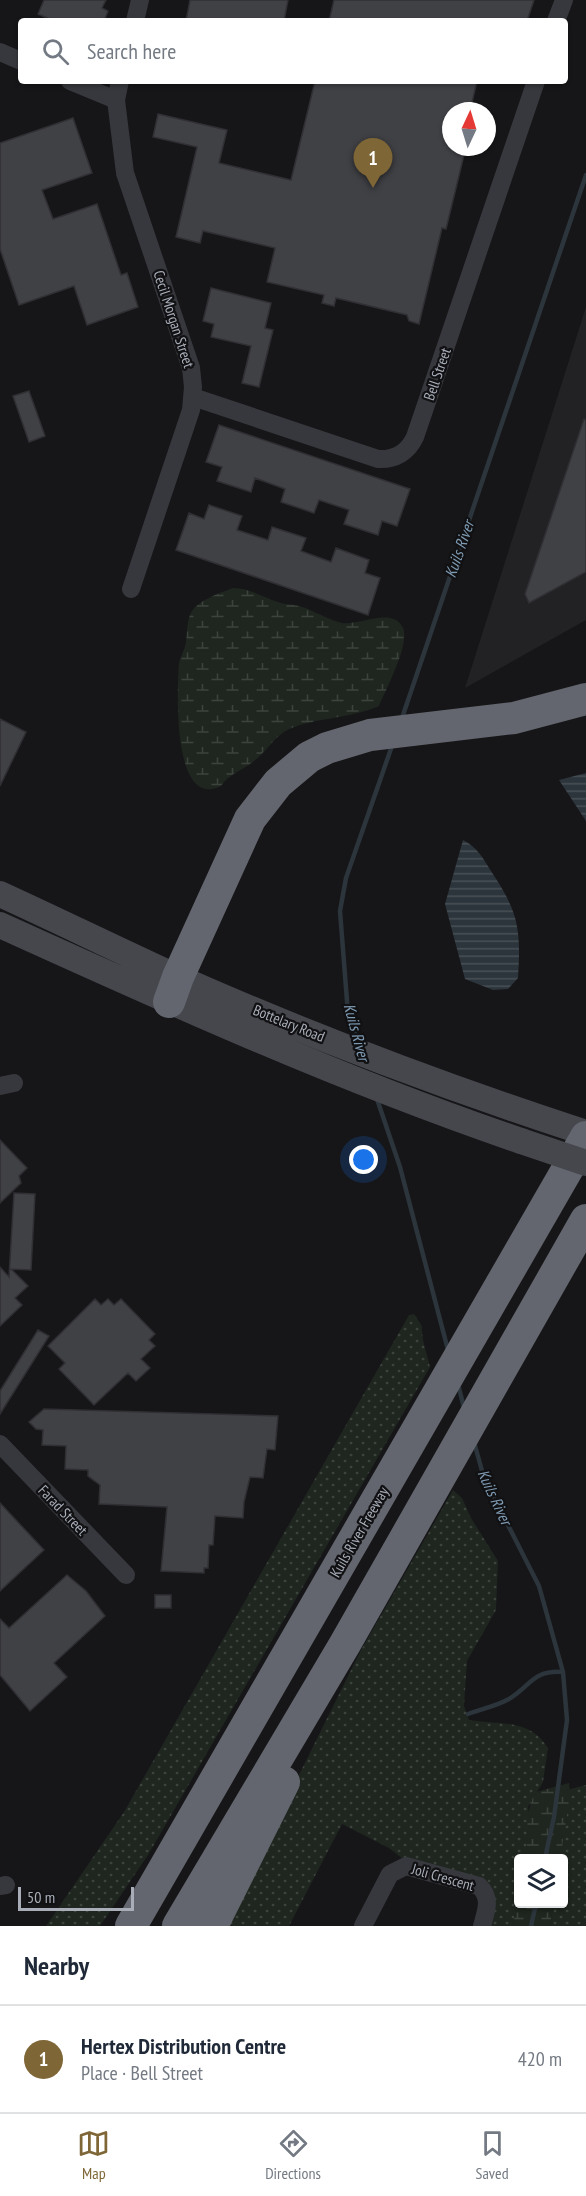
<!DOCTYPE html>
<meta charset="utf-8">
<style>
:root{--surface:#fff;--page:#f6f6f7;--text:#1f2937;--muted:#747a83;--line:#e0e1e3;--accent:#7e6636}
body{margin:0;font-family:"PT Sans Narrow",sans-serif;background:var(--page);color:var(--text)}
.controls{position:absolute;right:18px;bottom:18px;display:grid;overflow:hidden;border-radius:6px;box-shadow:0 2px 4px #0004}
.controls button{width:54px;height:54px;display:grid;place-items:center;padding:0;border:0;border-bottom:2px solid var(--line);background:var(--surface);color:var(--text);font:30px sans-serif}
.compass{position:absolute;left:442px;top:102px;width:54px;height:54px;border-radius:50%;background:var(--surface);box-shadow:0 2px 4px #0004;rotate:4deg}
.scale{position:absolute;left:18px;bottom:15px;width:116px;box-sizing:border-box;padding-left:6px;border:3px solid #a8adb8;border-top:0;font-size:16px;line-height:21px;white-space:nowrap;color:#a8adb8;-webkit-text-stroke:4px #111113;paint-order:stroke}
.you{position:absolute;left:364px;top:1160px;width:21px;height:21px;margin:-15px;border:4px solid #fff;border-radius:50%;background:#1a73e8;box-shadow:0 0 0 9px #1a73e833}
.badge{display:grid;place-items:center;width:39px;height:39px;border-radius:50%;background:var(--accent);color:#fff;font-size:20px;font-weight:700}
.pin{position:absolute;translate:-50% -50px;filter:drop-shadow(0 2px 3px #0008)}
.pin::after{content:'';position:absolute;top:32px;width:21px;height:18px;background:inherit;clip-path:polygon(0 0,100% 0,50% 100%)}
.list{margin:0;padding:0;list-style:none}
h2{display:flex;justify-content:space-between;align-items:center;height:78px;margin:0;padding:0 24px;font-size:26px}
h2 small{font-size:20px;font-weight:400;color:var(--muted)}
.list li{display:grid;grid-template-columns:39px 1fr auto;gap:18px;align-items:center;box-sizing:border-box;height:108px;padding:0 24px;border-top:2px solid var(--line)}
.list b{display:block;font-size:22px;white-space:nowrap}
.list p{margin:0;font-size:20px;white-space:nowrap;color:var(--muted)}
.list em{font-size:20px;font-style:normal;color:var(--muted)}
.icon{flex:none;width:33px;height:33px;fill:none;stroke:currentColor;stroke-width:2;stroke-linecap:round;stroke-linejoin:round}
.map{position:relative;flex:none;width:586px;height:1926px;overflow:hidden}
.search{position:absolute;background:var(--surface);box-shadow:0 2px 4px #0004;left:18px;right:18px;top:18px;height:66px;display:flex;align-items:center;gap:15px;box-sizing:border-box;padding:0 21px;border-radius:6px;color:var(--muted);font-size:22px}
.sheet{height:186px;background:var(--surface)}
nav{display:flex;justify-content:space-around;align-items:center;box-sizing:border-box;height:84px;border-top:2px solid var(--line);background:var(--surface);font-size:16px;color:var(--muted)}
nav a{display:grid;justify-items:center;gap:3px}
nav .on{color:var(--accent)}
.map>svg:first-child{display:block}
.built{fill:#222225}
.grass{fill:url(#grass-dots)}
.wetland{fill:url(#wetland-marsh)}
.water{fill:url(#water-rules)}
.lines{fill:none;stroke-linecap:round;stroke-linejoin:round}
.stream{stroke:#2c353c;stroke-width:4.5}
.building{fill:#404145;stroke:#303034;stroke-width:1.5}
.minor{stroke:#37383d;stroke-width:18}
.secondary{stroke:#45474d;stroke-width:26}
.motorway{stroke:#63666e;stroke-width:32}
.secondary-bridge{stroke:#45474d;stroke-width:26}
.labels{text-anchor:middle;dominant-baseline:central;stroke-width:4.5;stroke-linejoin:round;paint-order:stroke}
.street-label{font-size:15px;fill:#a8adb8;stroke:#111113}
.water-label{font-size:16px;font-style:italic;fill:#7f9bb3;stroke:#111113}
</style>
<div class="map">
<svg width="586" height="1926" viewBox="0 0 586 1926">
<defs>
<pattern id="grass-dots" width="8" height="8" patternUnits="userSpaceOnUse" patternTransform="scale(1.5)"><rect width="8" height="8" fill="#1e261f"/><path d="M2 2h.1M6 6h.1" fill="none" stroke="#3c433d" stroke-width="1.8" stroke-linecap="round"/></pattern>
<pattern id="wetland-marsh" width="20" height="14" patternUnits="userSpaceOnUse" patternTransform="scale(1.5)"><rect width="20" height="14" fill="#1e261f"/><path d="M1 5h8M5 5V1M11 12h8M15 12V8" fill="none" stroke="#3c433d"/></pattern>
<pattern id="water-rules" width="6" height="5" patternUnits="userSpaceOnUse" patternTransform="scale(1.5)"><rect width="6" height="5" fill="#2c353c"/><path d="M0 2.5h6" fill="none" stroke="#485056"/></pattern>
</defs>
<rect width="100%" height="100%" fill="#161618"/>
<path class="built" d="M586,307v313l-121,68z"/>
<path class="grass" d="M414,1314l8,12c-1,13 5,27 8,41l-282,488 -48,71h-54l78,-114 285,-497z
M453,1490l9,8 9,20 27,43 -2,49 -29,51 -3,45 5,14c30,5 60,-2 79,28l-5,34 -15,25 2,14 -5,37h-7v37l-5,31h-24l6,-25 -92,-42 -14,-11 -47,-24 -53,102h-65l137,-276z
M586,1785v141h-36l3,-22h11v-46h-4l7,-68z"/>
<path class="wetland" d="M233,588c17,0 31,10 48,15 9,2 19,2 27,6 11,5 22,11 34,14 17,3 51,-17 61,5 7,16 -17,61 -24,78 -28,13 -73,12 -95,26 -11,7 -19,21 -30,29 -11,9 -25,13 -33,25 -49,24 -44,-95 -42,-122 1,-8 6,-14 7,-22 1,-8 1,-20 4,-27 5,-14 30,-22 43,-27z
M569,1783l1,13 -10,62h-35c4,-21 -1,-48 11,-66z
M518,1895v9h35l-3,22h-37z"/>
<path class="water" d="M586,773v48l-27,-41z
M463,840c14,7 20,18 28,31 28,42 30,58 27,107l-10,11 -15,1 -28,-11 -20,-75z"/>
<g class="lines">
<path class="stream" d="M401,721l185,-546
M358,1042l-10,-28 -8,-103 6,-33 47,-135
M377,1099l23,68 48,183
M458,1384l6,24
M474,1442l10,36 55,108 24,86 4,48 -13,97 -9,41
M468,1714c13,-5 29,-8 41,-15 22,-13 23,-29 54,-27
M531,1926l5,-22"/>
</g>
<path class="building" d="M44,0h62l-4,8 6,3 -4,10h-50l-16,-7z
M190,0h98l-4,21h-98z
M334,0h200l-7,21h-198z
M315,81h162l-7,30h-19v36h15l-20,82 -4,-1 -23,96 -10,-3 -2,-6 -71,-17 -2,8 -12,-3 2,-8 -57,-13 8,-34 -72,-17 -3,12 -24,-6 21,-90 -44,-10 5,-23 69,16 -8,33 72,17z
M73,118l19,55 -50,17 11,29 44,-15 24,71 6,-2 11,34 -51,18 -13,-39 -55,19 -19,-56v-106z
M211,288l60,15 -6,25 8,2 -14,57 -17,-4 9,-37 -40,-9 3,-13 -11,-3z
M29,391l16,45 -16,6 -16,-46z
M584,419l2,1v152l-57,31 -4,-9z
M219,425l191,64 -13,37 -15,-5 -4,14 -34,-11 5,-14 -30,-10 -5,13 -33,-11 4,-13 -30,-11 -4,14 -34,-11 5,-14 -16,-5z
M209,505l33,11 -5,14 31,10 4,-13 34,11 -5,13 30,11 5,-14 33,12 -4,13 15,5 -12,37 -192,-65 13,-37 15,6z
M0,719l26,13 -26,54z
M0,1140l27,28 -8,8 2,7 -21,20z
M14,1193l21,1 -4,76 -20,-1 17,17 -13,12 7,7 -22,21v-59l9,10z
M95,1299l6,6 7,-6 6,6 7,-6 34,35 -6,6 6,6 -14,13 9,9 -14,13 -8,-8 -34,32 -35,-36 6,-6 -17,-17z
M38,1330l11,6 -49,78v-23z
M44,1409l234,7 -3,34 -8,-1 -4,29 -13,-1 -6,25 -1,16 -28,-2 -2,29h-4l-1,23h-4v5l-43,-2 6,-64 -68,-3 1,-19 -12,-9v-6l-23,-1 1,-23 -24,-1 1,-15 -7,-1 -7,-7z
M0,1503l44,47 -44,41z
M67,1575l19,16 19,25 -51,47 13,14 -37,34 -30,-36v-56l9,9z
M155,1595h16v13h-16z"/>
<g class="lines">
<path class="minor" d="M135,21l5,-21
M556,21l8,-21
M0,52l21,9
M70,81l46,19
M120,81l-4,19 9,73 66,195 2,19 -2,23 -60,179
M193,397l185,62c17,1 30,-7 37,-22l121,-356
M0,1086l14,-3
M0,1444l126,131
M0,1886l6,-1
M363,1926l27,-52 16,-8 73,20c13,12 7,25 3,40"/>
<path class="secondary" d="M0,894c59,27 118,56 177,83 133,59 271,111 409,156
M0,925c172,78 342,155 521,216"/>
<path class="motorway" d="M169,1002l9,-25 72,-158 28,-36 31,-26 18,-9 43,-13 144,-17 72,-19
M131,1926l455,-789
M178,1926l167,-282 241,-424
M212,1926l72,-144"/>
<path class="secondary-bridge" d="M521,1141l65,22"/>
</g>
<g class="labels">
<g class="street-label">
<text transform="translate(174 319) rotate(72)">Cecil Morgan Street</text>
<text transform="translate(437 374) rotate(-71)">Bell Street</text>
<text transform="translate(289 1023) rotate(22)">Bottelary Road</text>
<text transform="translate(63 1510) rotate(46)">Farad Street</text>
<text transform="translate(359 1532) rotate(-60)">Kuils River Freeway</text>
<text transform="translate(443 1877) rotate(16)">Joli Crescent</text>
</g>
<g class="water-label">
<text transform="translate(459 549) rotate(-71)">Kuils River</text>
<text transform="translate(357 1032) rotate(75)">Kuils River</text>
<text transform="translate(495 1497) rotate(65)">Kuils River</text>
</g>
</g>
</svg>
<div class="controls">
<button><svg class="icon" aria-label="layers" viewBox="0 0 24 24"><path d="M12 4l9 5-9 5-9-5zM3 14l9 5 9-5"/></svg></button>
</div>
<svg class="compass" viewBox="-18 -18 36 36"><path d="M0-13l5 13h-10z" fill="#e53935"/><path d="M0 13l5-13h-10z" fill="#747a83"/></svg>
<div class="scale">50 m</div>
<div class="you"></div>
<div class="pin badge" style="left:373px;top:188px">1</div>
<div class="search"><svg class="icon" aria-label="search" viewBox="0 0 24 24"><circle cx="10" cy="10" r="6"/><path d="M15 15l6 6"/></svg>Search here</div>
</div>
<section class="sheet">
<h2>Nearby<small></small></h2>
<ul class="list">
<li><span class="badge">1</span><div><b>Hertex Distribution Centre</b><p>Place · Bell Street</p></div><em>420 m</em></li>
</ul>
</section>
<nav>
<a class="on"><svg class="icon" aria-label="map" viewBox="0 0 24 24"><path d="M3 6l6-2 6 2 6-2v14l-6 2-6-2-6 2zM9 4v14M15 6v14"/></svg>Map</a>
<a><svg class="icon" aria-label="directions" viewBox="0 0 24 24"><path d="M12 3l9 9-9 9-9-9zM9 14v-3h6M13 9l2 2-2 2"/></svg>Directions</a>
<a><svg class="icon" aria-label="saved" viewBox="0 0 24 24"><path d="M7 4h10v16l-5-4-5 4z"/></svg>Saved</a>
</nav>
